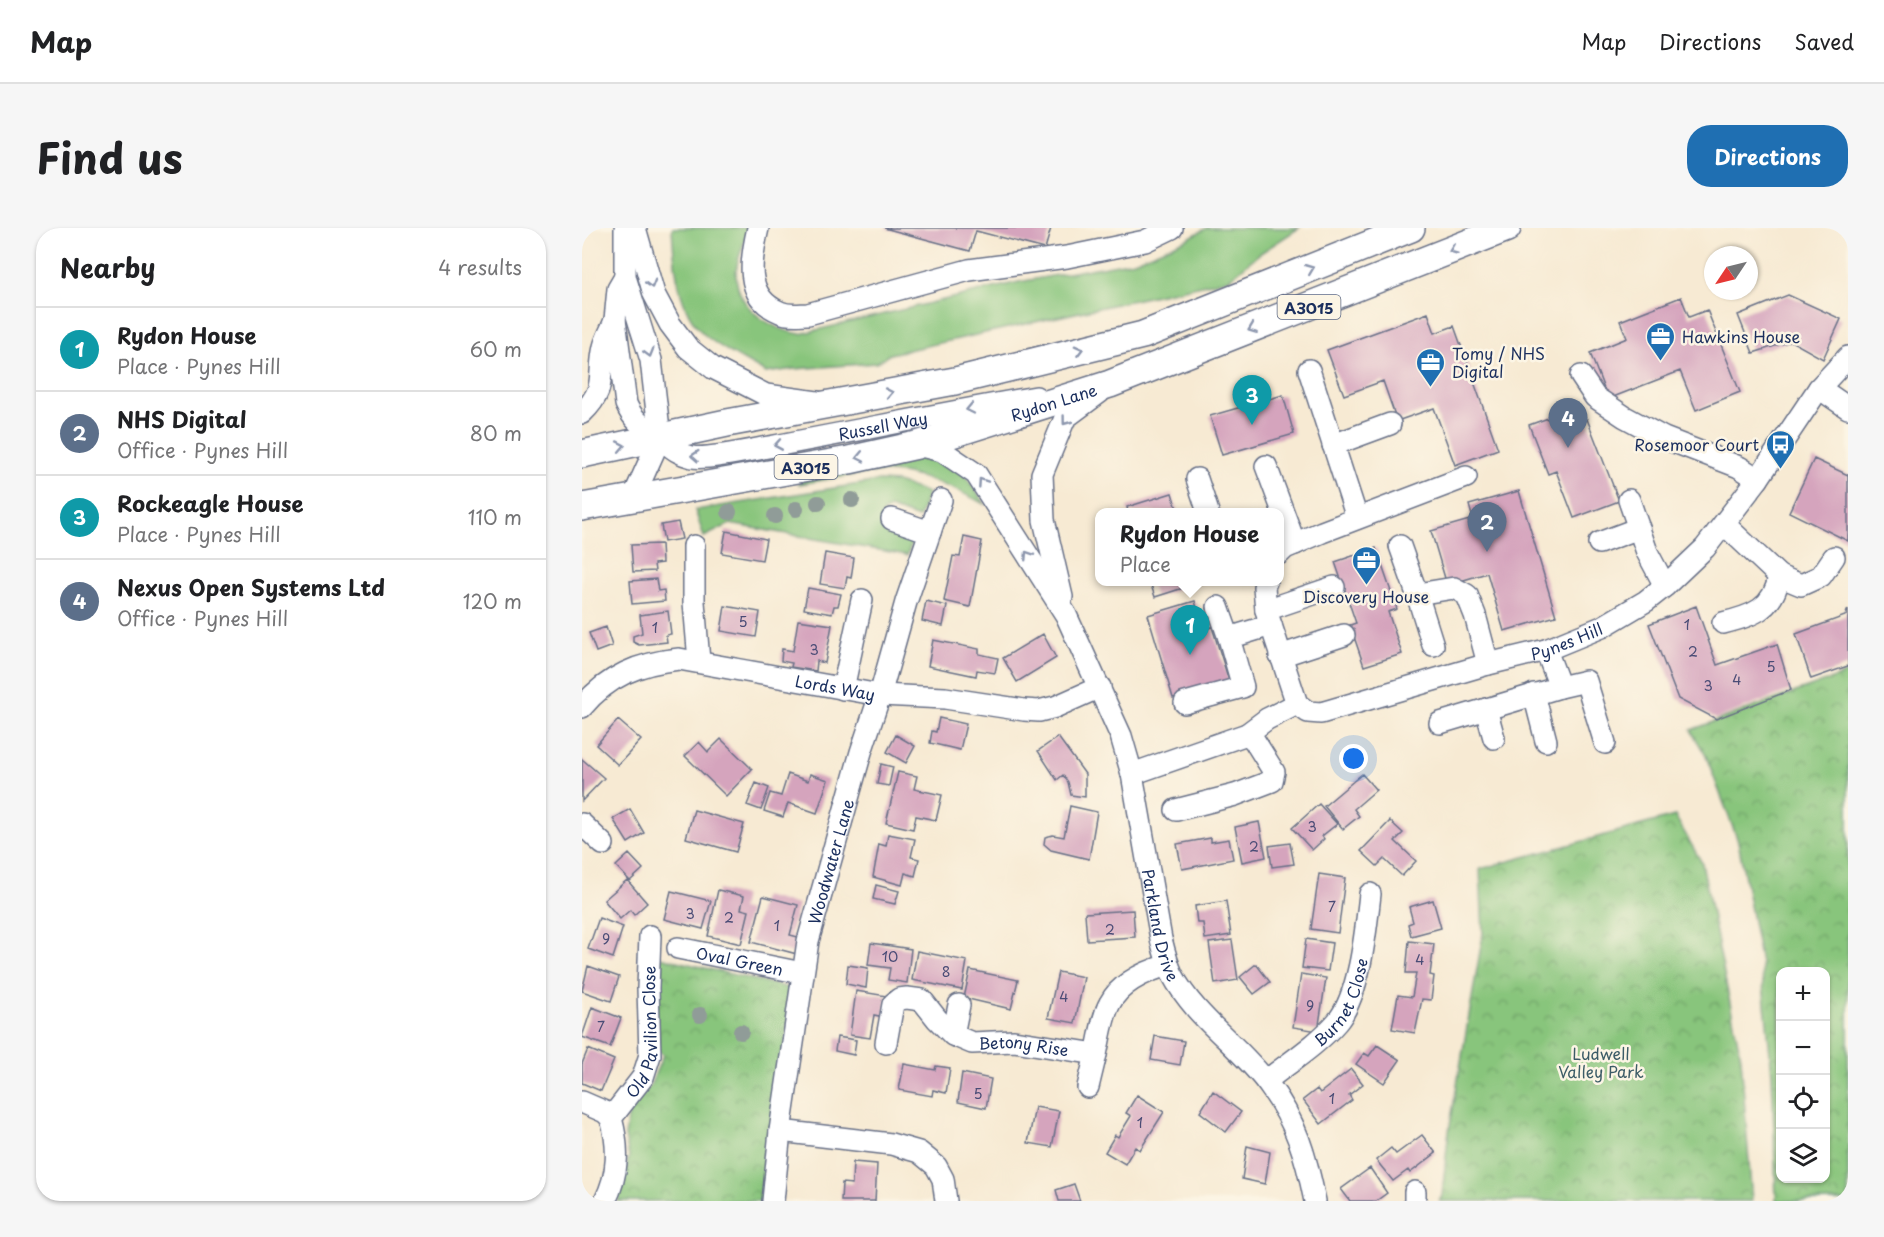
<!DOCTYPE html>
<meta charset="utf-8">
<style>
:root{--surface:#fff;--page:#f6f6f6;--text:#202124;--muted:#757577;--line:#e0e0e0;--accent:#1f6fb2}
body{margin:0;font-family:"Playpen Sans",sans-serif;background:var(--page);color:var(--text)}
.controls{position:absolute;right:18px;bottom:18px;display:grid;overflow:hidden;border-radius:12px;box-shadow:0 2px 4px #0004}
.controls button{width:54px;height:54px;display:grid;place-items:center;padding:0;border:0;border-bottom:2px solid var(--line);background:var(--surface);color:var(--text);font:30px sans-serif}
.compass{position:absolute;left:1122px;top:18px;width:54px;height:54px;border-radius:50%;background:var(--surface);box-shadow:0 2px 4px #0004;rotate:235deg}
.you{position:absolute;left:772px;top:531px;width:21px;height:21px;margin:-15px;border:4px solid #fff;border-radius:50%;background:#1a73e8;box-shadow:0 0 0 9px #1a73e833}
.badge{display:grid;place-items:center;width:39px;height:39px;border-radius:50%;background:var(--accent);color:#fff;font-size:20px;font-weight:700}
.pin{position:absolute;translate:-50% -50px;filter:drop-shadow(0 2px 3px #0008)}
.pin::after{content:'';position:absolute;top:32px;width:21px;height:18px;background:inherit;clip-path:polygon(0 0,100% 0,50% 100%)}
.popup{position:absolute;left:513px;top:280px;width:189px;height:78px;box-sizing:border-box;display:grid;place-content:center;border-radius:12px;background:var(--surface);filter:drop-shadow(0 2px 4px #0005);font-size:20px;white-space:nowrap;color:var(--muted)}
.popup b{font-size:22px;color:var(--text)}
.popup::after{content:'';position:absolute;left:50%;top:100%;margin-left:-12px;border:12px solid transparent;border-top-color:var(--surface)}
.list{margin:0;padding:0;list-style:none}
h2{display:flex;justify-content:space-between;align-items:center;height:78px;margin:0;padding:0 24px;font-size:26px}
h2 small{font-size:20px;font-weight:400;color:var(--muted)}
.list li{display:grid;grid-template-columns:39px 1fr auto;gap:18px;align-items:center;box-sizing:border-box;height:84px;padding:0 24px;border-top:2px solid var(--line)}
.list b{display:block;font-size:22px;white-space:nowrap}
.list p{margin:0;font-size:20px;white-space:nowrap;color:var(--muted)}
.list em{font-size:20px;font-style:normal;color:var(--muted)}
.icon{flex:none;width:33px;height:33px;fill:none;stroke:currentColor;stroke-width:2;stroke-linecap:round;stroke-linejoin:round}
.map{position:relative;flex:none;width:1266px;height:973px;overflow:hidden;border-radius:24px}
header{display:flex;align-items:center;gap:36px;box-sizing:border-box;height:84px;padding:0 30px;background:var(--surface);border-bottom:2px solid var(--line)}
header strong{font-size:28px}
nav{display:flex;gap:33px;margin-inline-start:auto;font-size:21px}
.intro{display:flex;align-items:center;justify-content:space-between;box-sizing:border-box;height:144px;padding:0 36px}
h1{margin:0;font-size:42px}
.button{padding:15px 27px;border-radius:24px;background:var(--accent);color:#fff;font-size:21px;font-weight:700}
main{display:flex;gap:36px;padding:0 36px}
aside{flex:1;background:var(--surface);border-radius:24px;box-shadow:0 2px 4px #0004}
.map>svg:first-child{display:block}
.green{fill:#88c57b;stroke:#527a6c;stroke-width:1.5}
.park{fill:url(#park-crowns);stroke:#527a6c;stroke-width:1.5;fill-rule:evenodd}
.building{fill:#d5a4bd}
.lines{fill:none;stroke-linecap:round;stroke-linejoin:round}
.minor-casing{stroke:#687087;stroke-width:24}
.major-casing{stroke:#687087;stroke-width:30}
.minor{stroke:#fff;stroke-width:21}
.major{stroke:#fff;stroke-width:27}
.tree{fill:#909c98}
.oneway{stroke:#8d97ae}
.labels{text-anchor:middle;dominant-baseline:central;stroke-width:5;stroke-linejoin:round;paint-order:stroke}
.number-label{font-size:14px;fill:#4a4c76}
.shield{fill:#fcf5e5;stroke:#5e6a86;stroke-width:1.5}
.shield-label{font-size:15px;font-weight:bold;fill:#1b2f5e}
.poi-label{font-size:16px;fill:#1b2f5e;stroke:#fcf5e5;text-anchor:start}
.street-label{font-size:16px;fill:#1b2f5e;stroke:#fcf5e5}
.park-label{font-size:16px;fill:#3c5c67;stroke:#fcf5e5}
</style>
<header>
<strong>Map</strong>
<nav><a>Map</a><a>Directions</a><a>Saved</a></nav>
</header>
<div class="intro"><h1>Find us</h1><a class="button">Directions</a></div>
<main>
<aside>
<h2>Nearby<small>4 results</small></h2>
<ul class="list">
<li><span class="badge" style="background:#0f9aa8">1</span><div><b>Rydon House</b><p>Place · Pynes Hill</p></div><em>60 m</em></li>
<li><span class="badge" style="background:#5c6f8a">2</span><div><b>NHS Digital</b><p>Office · Pynes Hill</p></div><em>80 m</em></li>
<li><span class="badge" style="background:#0f9aa8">3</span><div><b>Rockeagle House</b><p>Place · Pynes Hill</p></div><em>110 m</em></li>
<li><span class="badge" style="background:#5c6f8a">4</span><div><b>Nexus Open Systems Ltd</b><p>Office · Pynes Hill</p></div><em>120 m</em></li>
</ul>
</aside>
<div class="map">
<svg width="1266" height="973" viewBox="0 0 1266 973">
<defs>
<pattern id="park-crowns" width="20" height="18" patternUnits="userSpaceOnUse" patternTransform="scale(1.5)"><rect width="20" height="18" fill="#88c57b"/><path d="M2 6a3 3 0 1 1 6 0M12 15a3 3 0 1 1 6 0" fill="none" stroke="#6ea068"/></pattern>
</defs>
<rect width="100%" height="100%" fill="#fcf5e5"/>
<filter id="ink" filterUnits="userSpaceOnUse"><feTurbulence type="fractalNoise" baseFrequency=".0167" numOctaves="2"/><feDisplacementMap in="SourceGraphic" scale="12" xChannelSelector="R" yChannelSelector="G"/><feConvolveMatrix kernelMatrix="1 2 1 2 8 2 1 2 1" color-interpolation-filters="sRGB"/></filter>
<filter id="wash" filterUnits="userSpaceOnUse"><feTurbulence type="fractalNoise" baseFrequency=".008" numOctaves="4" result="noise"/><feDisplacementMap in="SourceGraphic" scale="24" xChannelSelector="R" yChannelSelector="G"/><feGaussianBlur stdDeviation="1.35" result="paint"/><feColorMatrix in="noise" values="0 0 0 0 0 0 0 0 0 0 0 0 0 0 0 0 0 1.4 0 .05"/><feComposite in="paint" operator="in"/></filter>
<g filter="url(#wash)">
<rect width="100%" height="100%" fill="#f7ead3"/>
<path class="green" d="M90,0h77c-4,14 -13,32 -13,46 1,35 34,55 64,60l219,-52 115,-21 51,-21 22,-12h92l-40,26 -30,25 -339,75 -14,9 -82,6 -28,4c-20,-12 -42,-22 -60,-37 -29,-24 -32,-73 -34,-108z
M336,230h14l29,12 25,35c-25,-14 -71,-34 -100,-33 -29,1 -58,8 -87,12v-4z
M297,253l18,1 31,11 -9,25 -29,-10 -7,4 -2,14 8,9 18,2 5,6 -5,12 -177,-31 -26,13 -9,-27z"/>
<path class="park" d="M1266,445v528h-72l-4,-127 -11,-110 -23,-123 -32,-85 -15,-26zM1198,744h46v206h-46z
M1093,588l27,47 39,195 11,143h-313l3,-5 6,-59 35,-203 -3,-65z
M78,729l133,32 -31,212h-144l11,-44 -4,-21 3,-19 8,-16 14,-15 13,-31 -9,-7z"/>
<g id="blocks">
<path class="building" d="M302,0h167l-6,21 -69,-18 -6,20z
M1206,67l53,24 -18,40 -32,-18 -38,12 -15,-38z
M1099,69l8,20 18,-7 33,82 -44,18 -16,-39 -72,28 -18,-46 37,-15 -7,-17z
M846,85l7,20 19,-7 44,123 -43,16 -21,-57 -37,13 -14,-40 -39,14 -17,-45z
M701,167l11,39 -72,21 -12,-39z
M991,181l6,13 8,-3 32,82 -45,17 -18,-47 -8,3 -19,-49z
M1232,231l34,16v66l-59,-29z
M937,263l37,125 -52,15 -17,-58 -40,12 -16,-54 42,-12 -4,-14z
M590,265l6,19h-50l-1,-5z
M96,294l4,17 -18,3 -3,-17z
M144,303l40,8 -4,21 -40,-7z
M382,309l18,4 -12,66 -26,-6 9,-45 7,1z
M79,316l1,19 -8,1 1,7 -22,1 -2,-27z
M794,320l21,61 -9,3 14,42 -38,12 -14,-41 6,-2 -21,-61z
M243,325l29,5 -3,20 -4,-1 -2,11 -25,-4z
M74,351l2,12 6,-1 1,11 -33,3 -2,-23z
M568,354h52l-47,15z
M226,360l33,6 -3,12h-4l-2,8 -28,-5z
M344,373l21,5 -4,20 -21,-5z
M613,373l8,28 9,-2 17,54 -56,17 -25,-83z
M143,378l35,6 -4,25 -35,-6z
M1114,378l21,59 60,-21 14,46 -75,29 -38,-20 -29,-75z
M1266,381v57l-37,13 -15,-45 49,-18z
M86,383l3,23 -5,1 1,7 -28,3 -6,-3v-6l9,-3 -2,-18z
M216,392l34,5 -7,38 -8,-2 -1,10 -25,-4 1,-4 -11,-2 1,-12 11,2z
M24,399l6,19 -16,6 -7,-19z
M461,406l13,24 -39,24 -14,-24z
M351,412l46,9v5l19,4 -3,15 -18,-3 -1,6 -48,-10z
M357,490l27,6 -6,26 -30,-7 2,-12 4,1z
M36,492l23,20 -23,25 -22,-20z
M314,507l19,11 -9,17 -19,-11z
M476,509l27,37v23l-14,-2 -3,-13 -5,-7 -6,5 -19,-29z
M139,511l31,30 -26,27 -41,-40 14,-14 9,10z
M0,531l22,19 -22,23z
M299,536l12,3 -4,19 -12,-2z
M316,544l19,4 -3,13 28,6 -6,25 -20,-4 -3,13 -27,-6z
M206,546l20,7 2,-7 18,6 -11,33 -29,-10 -5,14 -19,-6 6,-18 11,3z
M780,546l14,16 -22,19 5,7 -16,13 -19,-23z
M174,555l13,5 -8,22 -14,-5z
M737,576l18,20 -15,12 2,3 -12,11 -20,-22z
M488,578l27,6 -8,47 -38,-9 -7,-6 1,-7 8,-2 11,2z
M48,581l14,24 -16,10 -15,-24z
M112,582l50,14 -8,28 -50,-14z
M808,593l13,12 -8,8 21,20 -14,15 -18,-17 -7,7 -16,-15z
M677,594l7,35 -24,5 -7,-35z
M306,606l27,5 -4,18 8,2 -4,17 -10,-3 -3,12 -29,-8 6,-33 7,2z
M629,610v4l18,-3 4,20 -51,10 -5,-25z
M708,615l4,21 -22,3 -3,-21z
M47,626l14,15 -13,12 -14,-15z
M737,646l26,4 -7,55 -27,-4z
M45,652l20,23 -13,12 -4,-5 -10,9 -16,-19z
M294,657l23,6 -4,13 -22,-5z
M136,662l26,6 -3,13 8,2 -8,33 -33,-8z
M89,663l40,10 -8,28 -39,-10z
M181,668l35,9 -8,30 12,3 -5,16 -46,-12z
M851,672l8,28 -30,8 -3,-12 5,-2 -4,-15z
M644,673l5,34 -26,4 -2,-16h-6l-2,-17z
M551,682l2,27 -48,3 -2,-27z
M17,690l24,9 -10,31 -25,-9z
M724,711l26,4 -4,28 -26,-3z
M650,712l6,40 -23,4 -6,-41z
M827,713l25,3 -4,31 4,1 -3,24 -9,-1 -7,34 -23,-4 6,-34 14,2 4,-24h-10z
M289,715l40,6 -4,34 -19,-3 2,-12 -22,-3z
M335,723l50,10 -5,29 -50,-10z
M674,736l14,18 -16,12 -14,-17z
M266,737l20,3 -2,20 -20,-4z
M6,738l31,11 -8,24 -29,-10z
M388,742l48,10 -7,29 -47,-11z
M476,744l26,5 -9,46 -27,-5z
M719,746l25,4 -8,53 -25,-4z
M274,763l31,5 -3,21 -10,-2 -4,23 -20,-3z
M10,779l29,11 -11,29 -28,-10z
M573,808l29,5 -4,24 -29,-5z
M255,809l19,3 -2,15 -19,-4z
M795,817l23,15 -16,23 -28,-19 8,-11 5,3z
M6,821l26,11 -13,31 -19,-8v-19z
M322,836l31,6 1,-4 14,2 -4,25 -13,-3 -1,6 -33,-6z
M769,841l12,15 -14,11 3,5 -31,24 -18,-24 14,-11 3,4z
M380,845l29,6 -5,29 -28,-6z
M631,863l28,21 -15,20 -26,-20z
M555,867l27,17 -24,38 -5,-3 -10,17 -20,-12 10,-17 3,2 13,-21 -5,-3z
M453,879l24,4 -7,36 -24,-4z
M840,907l14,18 -26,20 -2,-3 -15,11 -17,-21 15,-12 5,6z
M665,918l23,6 -5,32 -23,-5z
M271,934l24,2 -2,37h-34l1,-18 10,1z
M788,940l17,25 -11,8h-26l-9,-12z
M492,956l6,17h-21l-3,-11z"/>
</g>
</g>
<g filter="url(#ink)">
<use href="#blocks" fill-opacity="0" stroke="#687087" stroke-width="1.5"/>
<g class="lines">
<defs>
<g id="minor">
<path d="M43,0v49l26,83 9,78 -26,58"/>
<path d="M53,0l19,66 16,30 18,24 25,20 53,27 51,7"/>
<path d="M176,0c-7,30 -15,69 22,84 8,4 20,2 28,2l161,-44 98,-13 78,-16 27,-13"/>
<path id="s1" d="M43,49l-7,12 -3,31 11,84c9,20 19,23 35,35 10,8 17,15 31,18 15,3 64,-8 82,-11 87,-16 174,-34 262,-49"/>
<path d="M727,142l48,148"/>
<path d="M999,148l14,21 30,20 39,21 75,29 19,12"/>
<path d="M1237,160l29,20"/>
<path d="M0,185c26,-25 15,-36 22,-66 2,-9 8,-18 11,-27"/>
<path id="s2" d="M335,217l25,6 34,23 90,141 55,121 11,38 29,165c3,12 6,24 11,35 23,44 67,71 96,110 28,37 38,72 47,117"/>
<path d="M751,217l57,-21"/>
<path d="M684,238l29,78"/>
<path d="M615,251l11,33"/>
<path d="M1047,272l18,52 18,34"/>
<path d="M1142,296l55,52 22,9 20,-9 13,-19"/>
<path d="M348,304l11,-32"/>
<path d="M1017,315l40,-15"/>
<path d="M112,318v56l5,59"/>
<path d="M818,318l17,48 37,-6 13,7 8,20 13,49"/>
<path d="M698,325l5,-5 37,-16 144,-55"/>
<path id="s3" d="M684,354l-2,5 2,23 31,94 11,8 13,1 167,-49 58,-14 56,-23 44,-26 19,-15 40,-38 53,-69 61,-91 29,-31"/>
<path d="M835,366l16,51"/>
<path d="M480,369l-18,-77 -2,-46 23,-56 35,-26"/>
<path d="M684,382l68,-23"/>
<path d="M1141,395c29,-7 51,-14 56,-47"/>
<path d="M647,410l42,-13"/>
<path d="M698,428l64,-21"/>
<path d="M978,459l26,-6 19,62"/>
<path d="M261,461l19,-89"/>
<path d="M952,466l12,47"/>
<path d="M603,475l58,-16 -14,-49 -11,-31"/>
<path id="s4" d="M0,479c26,-31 57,-44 97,-48l201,36 65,3 79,12 15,1 16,-4 45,-20"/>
<path d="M904,481l8,29"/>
<path d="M858,495l120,-36 -14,-37"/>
<path d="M550,546l115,-40 20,-15 30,-15"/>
<path d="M594,582l59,-15 37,-14 2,-9 -20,-32 -7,-6"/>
<path d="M0,596l21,20"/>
<path id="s5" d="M96,720l124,25"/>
<path d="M371,807l6,-30"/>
<path id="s6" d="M304,815l7,-39 6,-5 8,-1 15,2 15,19 16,16 19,8 42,-2 82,13c4,-16 6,-37 14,-51 11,-21 37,-32 58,-38"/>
<path id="s7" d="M684,853c24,-19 51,-36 71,-59 23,-27 29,-93 33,-128"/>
<path d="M506,859l8,-33"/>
<path d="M0,874l23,10 6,6"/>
<path d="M198,903l111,13 28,8 17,14 7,13 3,22"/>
<path id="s8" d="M23,973c14,-28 14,-54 6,-83l32,-41 7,-22 -2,-67 2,-52"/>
<path id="s9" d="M191,973l7,-70 28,-190 53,-189 19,-57 26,-93 24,-70 -38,-13"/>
<path d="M833,973v-9"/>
</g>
<g id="major">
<path d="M0,226l145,-31 228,-42 188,-46 268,-107"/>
<path id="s10" d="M0,279l267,-47 68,-15 193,-61 397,-156"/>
</g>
</defs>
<use href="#minor" class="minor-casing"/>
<use href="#major" class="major-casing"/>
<use href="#minor" class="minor"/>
<use href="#major" class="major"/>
</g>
<g class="tree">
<circle cx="270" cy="272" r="8"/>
<circle cx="236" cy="275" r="8"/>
<circle cx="214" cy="281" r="8"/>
<circle cx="147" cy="284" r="8"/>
<circle cx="193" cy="288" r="8"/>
<circle cx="118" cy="787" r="8"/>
<circle cx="159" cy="804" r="8"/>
</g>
<defs><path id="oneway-chevron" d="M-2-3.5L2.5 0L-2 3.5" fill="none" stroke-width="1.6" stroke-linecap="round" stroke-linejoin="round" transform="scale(1.5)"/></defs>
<g class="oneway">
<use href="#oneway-chevron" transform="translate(871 22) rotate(158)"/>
<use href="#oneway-chevron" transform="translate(728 41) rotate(-22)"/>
<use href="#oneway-chevron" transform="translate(69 56) rotate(74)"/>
<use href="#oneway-chevron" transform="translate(670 101) rotate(159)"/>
<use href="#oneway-chevron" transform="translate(497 122) rotate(-14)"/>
<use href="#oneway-chevron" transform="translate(67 125) rotate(74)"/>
<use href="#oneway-chevron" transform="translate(307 165) rotate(-11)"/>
<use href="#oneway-chevron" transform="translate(388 181) rotate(168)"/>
<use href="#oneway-chevron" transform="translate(484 193) rotate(127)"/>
<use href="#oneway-chevron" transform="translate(196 217) rotate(170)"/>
<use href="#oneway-chevron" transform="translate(39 218) rotate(-11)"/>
<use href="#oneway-chevron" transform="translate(113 228) rotate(-176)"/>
<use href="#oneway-chevron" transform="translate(278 229) rotate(168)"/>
<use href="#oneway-chevron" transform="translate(400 254) rotate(-124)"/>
<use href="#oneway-chevron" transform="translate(446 327) rotate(-123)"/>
</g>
</g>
<defs>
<symbol id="office-pin" viewBox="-11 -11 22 30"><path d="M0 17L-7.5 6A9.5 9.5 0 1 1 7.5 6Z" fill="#1f6fb2" stroke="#fcf5e5"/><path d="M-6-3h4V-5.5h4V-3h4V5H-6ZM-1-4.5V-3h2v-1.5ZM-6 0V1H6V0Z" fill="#fff"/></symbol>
<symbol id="bus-pin" viewBox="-11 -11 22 30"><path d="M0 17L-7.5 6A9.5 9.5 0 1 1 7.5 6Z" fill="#1f6fb2" stroke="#fcf5e5"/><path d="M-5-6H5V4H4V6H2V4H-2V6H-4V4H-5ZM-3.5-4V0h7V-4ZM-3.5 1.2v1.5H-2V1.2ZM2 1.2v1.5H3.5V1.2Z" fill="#fff"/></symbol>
</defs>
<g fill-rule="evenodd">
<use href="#office-pin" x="1062" y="92" width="33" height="45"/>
<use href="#office-pin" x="832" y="118" width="33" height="45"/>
<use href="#bus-pin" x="1182" y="200" width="33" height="45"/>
<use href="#office-pin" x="768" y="316" width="33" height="45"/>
</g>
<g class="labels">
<g class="number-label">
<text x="161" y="393">5</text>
<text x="1105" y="396">1</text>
<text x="73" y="399">1</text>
<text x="232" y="421">3</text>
<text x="1111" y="423">2</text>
<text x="1189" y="438">5</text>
<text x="1155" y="451">4</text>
<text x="1126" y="457">3</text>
<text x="730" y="598">3</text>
<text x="672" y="618">2</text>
<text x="750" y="678">7</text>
<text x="108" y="685">3</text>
<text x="147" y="689">2</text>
<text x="195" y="697">1</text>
<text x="528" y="701">2</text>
<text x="24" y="710">9</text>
<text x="308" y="728">10</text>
<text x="838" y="731">4</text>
<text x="364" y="743">8</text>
<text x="482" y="768">4</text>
<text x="728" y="777">9</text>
<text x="19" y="798">7</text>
<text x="396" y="865">5</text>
<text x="750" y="870">1</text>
<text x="558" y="894">1</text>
</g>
<g class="shield">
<rect x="695.5" y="67" width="63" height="24" rx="4.5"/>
<rect x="192.5" y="227" width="63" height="24" rx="4.5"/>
</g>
<g class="shield-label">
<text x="727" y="79">A3015</text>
<text x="224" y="239">A3015</text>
</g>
<g class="poi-label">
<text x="1100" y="108">Hawkins House</text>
<text x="870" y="125">Tomy / NHS<tspan x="870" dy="18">Digital</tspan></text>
<text x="1177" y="216" text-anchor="end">Rosemoor Court</text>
<text x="784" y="368" text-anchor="middle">Discovery House</text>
</g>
<g class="street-label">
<text stroke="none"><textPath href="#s10" startOffset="484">Rydon Lane</textPath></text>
<text stroke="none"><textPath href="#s1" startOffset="410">Russell Way</textPath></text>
<text stroke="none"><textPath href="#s3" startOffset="410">Pynes Hill</textPath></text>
<text stroke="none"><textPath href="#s4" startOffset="270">Lords Way</textPath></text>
<text stroke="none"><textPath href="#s9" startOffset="345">Woodwater Lane</textPath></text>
<text stroke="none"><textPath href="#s2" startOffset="560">Parkland Drive</textPath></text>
<text stroke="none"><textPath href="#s5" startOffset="63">Oval Green</textPath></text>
<text stroke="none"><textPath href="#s7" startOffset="112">Burnet Close</textPath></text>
<text stroke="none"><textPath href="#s8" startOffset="182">Old Pavilion Close</textPath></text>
<text stroke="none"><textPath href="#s6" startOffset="190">Betony Rise</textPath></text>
</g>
<g class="park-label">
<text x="1019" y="825">Ludwell<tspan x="1019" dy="18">Valley Park</tspan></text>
</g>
</g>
</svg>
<div class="controls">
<button>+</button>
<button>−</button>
<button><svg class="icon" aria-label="locate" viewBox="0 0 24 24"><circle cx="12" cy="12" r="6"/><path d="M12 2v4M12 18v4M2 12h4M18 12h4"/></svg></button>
<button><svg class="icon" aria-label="layers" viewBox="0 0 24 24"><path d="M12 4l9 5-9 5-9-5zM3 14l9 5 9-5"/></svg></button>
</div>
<svg class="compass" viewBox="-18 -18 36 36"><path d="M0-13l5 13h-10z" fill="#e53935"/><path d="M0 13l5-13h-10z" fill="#757577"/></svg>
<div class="you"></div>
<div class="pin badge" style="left:608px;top:427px;background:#0f9aa8">1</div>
<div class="popup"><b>Rydon House</b>Place</div>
<div class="pin badge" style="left:905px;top:324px;background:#5c6f8a">2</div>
<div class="pin badge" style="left:670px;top:197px;background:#0f9aa8">3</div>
<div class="pin badge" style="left:986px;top:220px;background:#5c6f8a">4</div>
</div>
</main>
